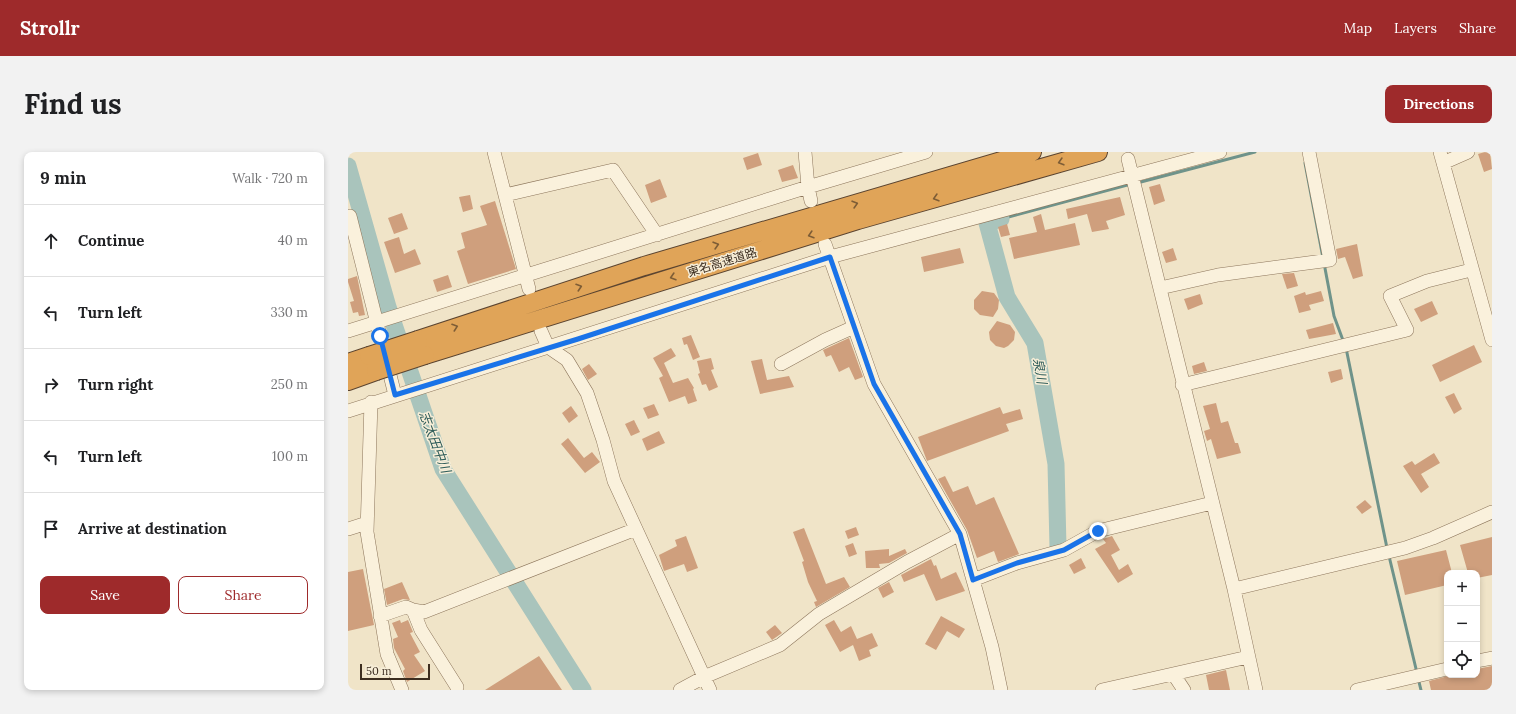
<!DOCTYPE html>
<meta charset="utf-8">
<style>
:root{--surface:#fff;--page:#f2f2f2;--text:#202124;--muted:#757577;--line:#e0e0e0;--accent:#9e2a2b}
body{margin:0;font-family:Lora,"Noto Sans JP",serif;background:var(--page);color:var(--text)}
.controls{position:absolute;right:12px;bottom:12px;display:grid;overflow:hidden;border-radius:8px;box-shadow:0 2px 6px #0003}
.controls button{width:36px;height:36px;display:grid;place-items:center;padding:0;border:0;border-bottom:1px solid var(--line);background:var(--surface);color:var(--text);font:20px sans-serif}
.scale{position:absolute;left:12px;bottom:10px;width:70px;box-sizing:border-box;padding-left:4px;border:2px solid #3d2e20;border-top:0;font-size:11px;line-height:14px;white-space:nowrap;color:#3d2e20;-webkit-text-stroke:3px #f7eed8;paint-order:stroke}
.stop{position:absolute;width:12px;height:12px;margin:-9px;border:3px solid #1a73e8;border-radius:50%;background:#fff}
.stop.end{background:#1a73e8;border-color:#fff;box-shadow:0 1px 4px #0008}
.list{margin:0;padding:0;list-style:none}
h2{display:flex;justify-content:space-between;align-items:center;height:52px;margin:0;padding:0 16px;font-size:17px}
h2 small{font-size:13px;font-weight:400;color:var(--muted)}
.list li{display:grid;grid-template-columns:26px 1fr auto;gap:12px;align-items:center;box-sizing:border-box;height:72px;padding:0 16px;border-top:1px solid var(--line)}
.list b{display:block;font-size:15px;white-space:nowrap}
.list em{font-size:13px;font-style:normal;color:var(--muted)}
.actions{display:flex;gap:8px;padding:12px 16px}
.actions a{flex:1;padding:9px 0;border:1px solid var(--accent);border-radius:8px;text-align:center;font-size:14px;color:var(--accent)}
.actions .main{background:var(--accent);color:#fff}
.icon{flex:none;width:22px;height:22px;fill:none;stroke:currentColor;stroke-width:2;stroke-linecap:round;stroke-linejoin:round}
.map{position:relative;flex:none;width:1144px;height:538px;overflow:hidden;border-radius:8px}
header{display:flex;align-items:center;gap:24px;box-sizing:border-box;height:56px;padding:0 20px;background:var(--accent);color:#fff}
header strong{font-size:19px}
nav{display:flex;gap:22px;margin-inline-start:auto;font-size:14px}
.intro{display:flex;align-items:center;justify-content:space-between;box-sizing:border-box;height:96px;padding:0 24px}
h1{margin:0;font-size:28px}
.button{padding:10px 18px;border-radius:8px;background:var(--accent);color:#fff;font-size:14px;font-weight:700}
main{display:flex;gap:24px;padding:0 24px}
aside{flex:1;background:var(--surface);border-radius:8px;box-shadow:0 2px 6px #0003}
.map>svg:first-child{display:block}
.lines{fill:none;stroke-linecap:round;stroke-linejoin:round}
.stream{stroke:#6f938a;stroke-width:3}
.river{stroke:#a9c4bc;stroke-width:17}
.building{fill:#cf9f7d}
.minor-casing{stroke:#8d765c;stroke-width:14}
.highway-casing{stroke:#5b4430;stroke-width:20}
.minor{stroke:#faf1dc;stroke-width:13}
.highway{stroke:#e0a458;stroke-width:18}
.highway-bridge-casing{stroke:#5b4430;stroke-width:20;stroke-linecap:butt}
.highway-bridge{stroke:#e0a458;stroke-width:18}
.oneway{stroke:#7e5d36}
.route{stroke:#1a73e8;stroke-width:5}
.labels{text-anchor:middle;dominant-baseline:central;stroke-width:3;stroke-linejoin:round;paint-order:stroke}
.street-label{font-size:12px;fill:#3d2e20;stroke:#f7eed8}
.water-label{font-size:13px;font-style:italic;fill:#2f5d5a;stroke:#f7eed8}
</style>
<header>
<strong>Strollr</strong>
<nav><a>Map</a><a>Layers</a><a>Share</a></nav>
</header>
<div class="intro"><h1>Find us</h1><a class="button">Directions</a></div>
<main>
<aside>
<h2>9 min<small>Walk · 720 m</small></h2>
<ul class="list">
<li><svg class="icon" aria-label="ahead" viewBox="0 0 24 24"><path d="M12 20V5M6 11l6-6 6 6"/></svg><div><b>Continue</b></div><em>40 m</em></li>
<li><svg class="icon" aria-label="left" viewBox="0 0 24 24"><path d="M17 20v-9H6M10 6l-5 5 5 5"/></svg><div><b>Turn left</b></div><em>330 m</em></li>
<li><svg class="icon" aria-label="right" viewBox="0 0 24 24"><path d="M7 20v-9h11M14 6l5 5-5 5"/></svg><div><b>Turn right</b></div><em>250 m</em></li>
<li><svg class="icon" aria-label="left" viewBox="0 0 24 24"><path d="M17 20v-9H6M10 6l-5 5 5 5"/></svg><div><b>Turn left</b></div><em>100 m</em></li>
<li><svg class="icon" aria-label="arrive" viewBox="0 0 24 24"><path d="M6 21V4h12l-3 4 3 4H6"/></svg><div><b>Arrive at destination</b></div></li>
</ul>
<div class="actions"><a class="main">Save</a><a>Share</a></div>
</aside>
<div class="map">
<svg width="1144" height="538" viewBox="0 0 1144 538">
<rect width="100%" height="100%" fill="#f0e4c8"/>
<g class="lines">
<path class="stream" d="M957,11l18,95
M789,31l118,-31
M653,67l130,-35
M976,111l10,53 10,27
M998,196l41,200
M1041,404l28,117
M1070,526l3,12"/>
<path class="river" d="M0,14l40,141 55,162 140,221
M652,63l1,4 -14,4 20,74 28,46 21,121 2,83"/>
</g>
<path class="building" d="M1137,0h5l2,17 -8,3 -6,-18z
M410,1l4,12 -15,5 -4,-12z
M445,13l5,13 -16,4 -4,-12z
M312,27l7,18 -16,6 -6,-18z
M812,32l5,17 -11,4 -5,-18z
M122,43l3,14 -10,3 -4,-15z
M772,45l5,18 -19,6 3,8 -17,3 -5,-18 -19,5 -2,-10z
M147,49l21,68 -48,15 -11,-33 8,-3 -4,-15 26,-8 -7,-19z
M54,61l6,16 -14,5 -6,-16z
M693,62l4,16 30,-7 5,22 -66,14 -5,-21 28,-6 -4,-15z
M659,72l3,11 -9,2 -3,-10z
M51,85l5,17 11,-5 6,15 -26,9 -11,-31z
M1009,92l6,32 -10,3 -8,-22 -7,2 -2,-10z
M612,96l4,15 -40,9 -3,-15z
M825,96l4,12 -11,3 -4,-11z
M946,121l4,13 -11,3 -5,-15z
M100,123l4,12 -15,5 -4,-12z
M9,124l8,39 -6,1 -1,-4 -5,1 -3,-11 4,-1 -6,-19v-3z
M634,139l12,2 5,7 -1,9 -5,8 -13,-2 -6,-6v-9z
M973,139l3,10 -15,4 2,5 -12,3 -5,-17 11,-4 1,3z
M852,142l3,10 -15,6 -4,-11z
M1084,149l6,13 -17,8 -7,-13z
M649,169l13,4 5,7 -1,8 -6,6 -4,2 -8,-2 -6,-6 -1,-8z
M985,171l3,11 -27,5 -3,-9z
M343,183l9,22 -7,3 -6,-16 -3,1 -2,-7z
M501,186l14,39 -8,3 -6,-13 -10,5 -8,-17 -5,2 -3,-7z
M1126,193l8,17 -42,20 -8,-17z
M323,196l5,8 -12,7 9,20 15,-5 6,10 -1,1 4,12 -9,3 -3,-8 -16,6 -10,-24 4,-2 -10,-18z
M363,206l3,11 -3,1 7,17 -9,4 -3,-7 -4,1 -4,-11 2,-1 -3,-12z
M414,207l5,21 22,-4 5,11 -34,7 -9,-33z
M856,210l3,9 -13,3 -2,-8z
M241,212l8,10 -9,6 -6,-11z
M993,217l2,10 -12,4 -3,-11z
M1106,241l8,16 -8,5 -9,-17z
M868,251l5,20 7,-2 7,22h3l3,10 -24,6 -6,-20 -4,2 -3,-10 6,-2 -7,-23z
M306,252l5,11 -11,4 -5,-11z
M223,254l7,10 -9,7 -7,-10z
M652,255l3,7 17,-5 3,10 -17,5 3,7 -82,30 -9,-24z
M286,268l6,12 -9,4 -6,-12z
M311,279l6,12 -18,8 -5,-12z
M220,286l16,20 8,-6 8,10 -15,11 -24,-29z
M1086,301l6,10 -19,11 8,13 -8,6 -18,-27 9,-5 3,4z
M597,324l8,16 15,-6 8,19 18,-8 25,57 -21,8 -4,-11 -17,7 -10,-28 -29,-51z
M1017,348l7,7 -10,7 -6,-7z
M508,375l3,8 -11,4 -3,-8z
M456,376l22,56 18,-7 6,10 -34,20 -2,-5 3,-1 -9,-19 -6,-20 2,-1 -11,-29z
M338,384l12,32 -11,4 -3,-8 -20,7 -5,-16 18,-9 -2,-6z
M764,384l8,14 -9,5 8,15 9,-6 5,10 -15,9 -23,-34 11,-6 -3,-4z
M1144,385v38l-15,3v-5h-9l-8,-28z
M505,391l4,11 -8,3 -4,-11z
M541,397v7l16,-7 2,4 -18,10 -10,1 1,4h-14l-1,-17z
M1098,398l6,23h-5v12l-42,10 -8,-34z
M733,406l5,10 -12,6 -5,-9z
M583,407l3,7 2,-1 5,14 15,-7 9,19 -29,10 -12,-27 -20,8 -3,-7z
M15,417l11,56 -26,6v-59z
M54,430l8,18 -7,-1 -16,6 -3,-16z
M541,430l5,10 -11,6 -5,-10z
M593,464l24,13 -6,9 -12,-7 -11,19 -11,-6z
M52,468l1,3 7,-3 5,12 -3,1 10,19 -6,3 11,16 -18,11 -4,-11 2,-2 -11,-21 -1,-9 5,-2 -6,-14z
M486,468l7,12 10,-6 6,13 15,-6 6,13 -9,4 2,6 -12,5 -6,-16 -13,7 -15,-27z
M427,473l7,8 -10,7 -6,-8z
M191,504l23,34h-77z
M1144,514v24h-61l-2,-9 23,-6h25v-6z
M878,518l4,20h-21l-3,-15z"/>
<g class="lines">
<defs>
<path id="minor" d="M146,0l35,137
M457,0l3,35 3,14
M1092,0l52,188
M780,7l106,430 22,101
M1095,11l25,-11
M157,43l108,-25 44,65
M2,64l45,179
M477,92l49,140 86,150 32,113 9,43
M812,136l58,-13 112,-15 -21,-108
M0,179l460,-144 118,-35
M193,179l7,16 19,13 20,33 16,47 11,41 96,209
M433,212l44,-24 29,-13
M834,233l225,-55 -17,-34 37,-15 44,-11
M23,250l-4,130 20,122 15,36
M0,259l482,-154 390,-105
M0,377l19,-6
M625,428l44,-17 47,-13 34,-19 114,-28
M886,437l171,-41 28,-10 59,-26
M65,458l11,2 212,-83
M32,464l26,-9 7,3 8,20 36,57
M1129,509l15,-3
M826,523l10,15
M332,538l24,-13 76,-32 39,-31 88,-52 53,-28
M754,538l146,-33
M1009,538l90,-21"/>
<path id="highway" d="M70,188l226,-74 388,-114
M77,203l433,-135 240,-68
M0,211l21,-7
M0,229l28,-10"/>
</defs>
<use href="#minor" class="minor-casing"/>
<use href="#highway" class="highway-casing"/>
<use href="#minor" class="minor"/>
<use href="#highway" class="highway"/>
<defs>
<path id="highway-bridge" d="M21,204l49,-16
M28,219l49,-16"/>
</defs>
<use href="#highway-bridge" class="highway-bridge-casing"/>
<use href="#highway-bridge" class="highway-bridge"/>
</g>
<defs><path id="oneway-chevron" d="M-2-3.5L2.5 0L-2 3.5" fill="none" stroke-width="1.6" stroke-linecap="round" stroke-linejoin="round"/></defs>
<g class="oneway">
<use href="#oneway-chevron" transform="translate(713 10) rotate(164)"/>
<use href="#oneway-chevron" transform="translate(588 46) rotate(164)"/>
<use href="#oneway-chevron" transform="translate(507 52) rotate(-16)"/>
<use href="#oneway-chevron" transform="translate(463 83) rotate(163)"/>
<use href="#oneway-chevron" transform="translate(368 93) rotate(-16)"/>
<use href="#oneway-chevron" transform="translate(325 125) rotate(163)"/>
<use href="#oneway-chevron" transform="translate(231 135) rotate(-18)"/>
<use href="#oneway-chevron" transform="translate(107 175) rotate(-19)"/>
</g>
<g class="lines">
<path class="route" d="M32,184l15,59 183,-56 252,-82 44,127 86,150 13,46 44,-17 47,-13 34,-19"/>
</g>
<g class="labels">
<g class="street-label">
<text transform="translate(374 110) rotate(-17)">東名高速道路</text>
</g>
<g class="water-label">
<text transform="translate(692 219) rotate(80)">泉川</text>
<text transform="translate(87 290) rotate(69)">志太田中川</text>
</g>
</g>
</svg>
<div class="controls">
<button>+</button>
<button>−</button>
<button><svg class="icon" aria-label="locate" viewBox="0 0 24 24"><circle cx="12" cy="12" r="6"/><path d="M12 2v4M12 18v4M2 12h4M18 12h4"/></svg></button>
</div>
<div class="scale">50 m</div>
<div class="stop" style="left:32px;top:184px"></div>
<div class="stop end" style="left:750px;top:379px"></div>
</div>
</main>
